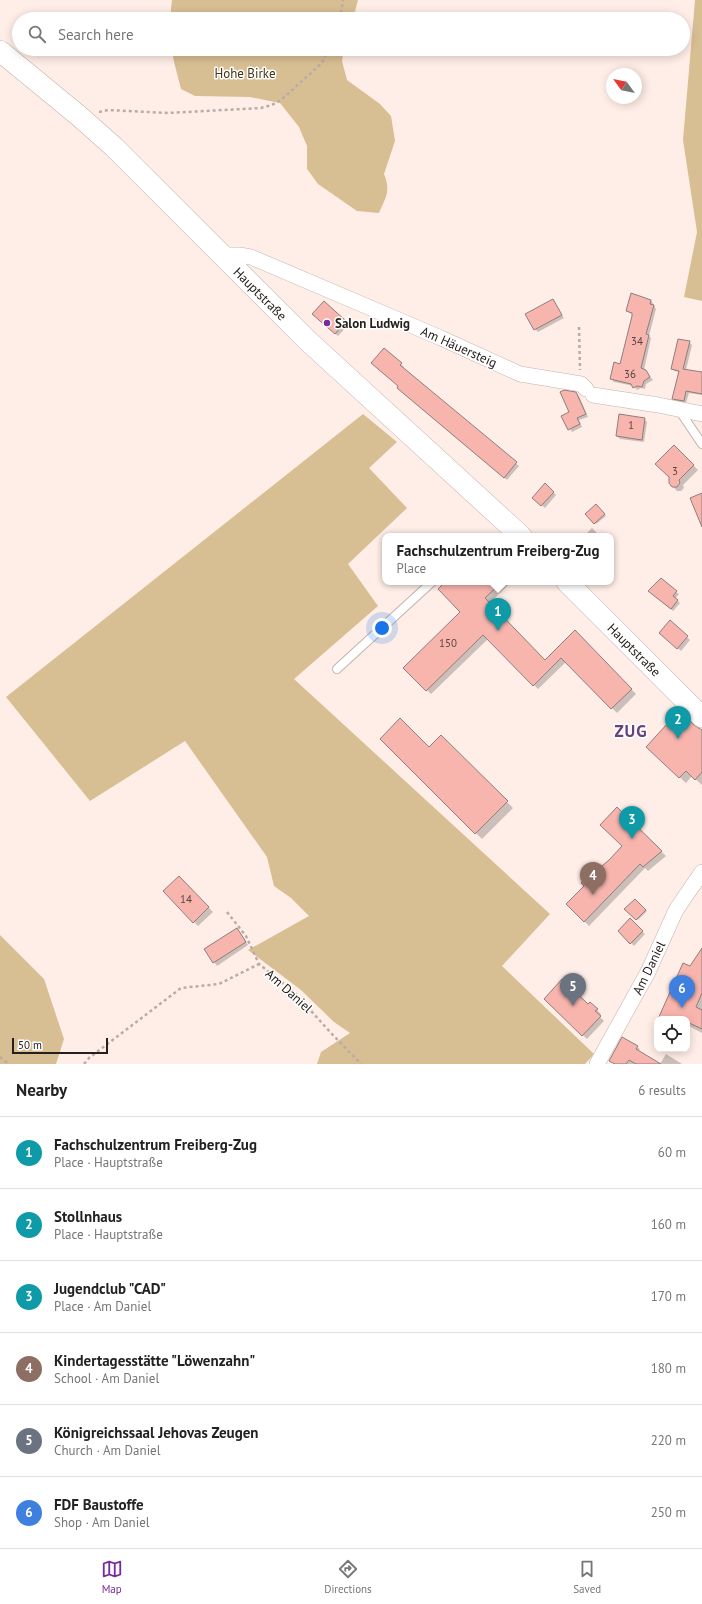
<!DOCTYPE html>
<meta charset="utf-8">
<style>
:root{--surface:#fff;--page:#f6f6f6;--text:#222;--muted:#767676;--line:#e0e0e0;--accent:#78299a}
body{margin:0;font-family:"PT Sans",sans-serif;background:var(--page);color:var(--text)}
.controls{position:absolute;right:12px;bottom:12px;display:grid;overflow:hidden;border-radius:8px;box-shadow:0 2px 10px #0003}
.controls button{width:36px;height:36px;display:grid;place-items:center;padding:0;border:0;border-bottom:1px solid var(--line);background:var(--surface);color:var(--text);font:20px sans-serif}
.compass{position:absolute;left:606px;top:68px;width:36px;height:36px;border-radius:50%;background:var(--surface);box-shadow:0 2px 10px #0003;rotate:303deg}
.scale{position:absolute;left:12px;bottom:10px;width:96px;box-sizing:border-box;padding-left:4px;border:2px solid #26201d;border-top:0;font-size:11px;line-height:14px;white-space:nowrap;color:#26201d;-webkit-text-stroke:3px #fff;paint-order:stroke}
.you{position:absolute;left:382px;top:628px;width:14px;height:14px;margin:-10px;border:3px solid #fff;border-radius:50%;background:#1a73e8;box-shadow:0 0 0 6px #1a73e833}
.badge{display:grid;place-items:center;width:26px;height:26px;border-radius:50%;background:var(--accent);color:#fff;font-size:13px;font-weight:700}
.pin{position:absolute;translate:-50% -33px;filter:drop-shadow(0 1px 2px #0008)}
.pin::after{content:'';position:absolute;top:21px;width:14px;height:12px;background:inherit;clip-path:polygon(0 0,100% 0,50% 100%)}
.popup{position:absolute;left:382px;top:533px;width:232px;height:52px;box-sizing:border-box;display:grid;place-content:center;border-radius:8px;background:var(--surface);filter:drop-shadow(0 1px 3px #0005);font-size:13px;white-space:nowrap;color:var(--muted)}
.popup b{font-size:15px;color:var(--text)}
.popup::after{content:'';position:absolute;left:50%;top:100%;margin-left:-8px;border:8px solid transparent;border-top-color:var(--surface)}
.list{margin:0;padding:0;list-style:none}
h2{display:flex;justify-content:space-between;align-items:center;height:52px;margin:0;padding:0 16px;font-size:17px}
h2 small{font-size:13px;font-weight:400;color:var(--muted)}
.list li{display:grid;grid-template-columns:26px 1fr auto;gap:12px;align-items:center;box-sizing:border-box;height:72px;padding:0 16px;border-top:1px solid var(--line)}
.list b{display:block;font-size:15px;white-space:nowrap}
.list p{margin:0;font-size:13px;white-space:nowrap;color:var(--muted)}
.list em{font-size:13px;font-style:normal;color:var(--muted)}
.icon{flex:none;width:22px;height:22px;fill:none;stroke:currentColor;stroke-width:2;stroke-linecap:round;stroke-linejoin:round}
.map{position:relative;flex:none;width:702px;height:1064px;overflow:hidden}
.search{position:absolute;background:var(--surface);box-shadow:0 2px 10px #0003;left:12px;right:12px;top:12px;height:44px;display:flex;align-items:center;gap:10px;box-sizing:border-box;padding:0 14px;border-radius:22px;color:var(--muted);font-size:15px}
.sheet{height:484px;background:var(--surface)}
nav{display:flex;justify-content:space-around;align-items:center;box-sizing:border-box;height:56px;border-top:1px solid var(--line);background:var(--surface);font-size:11px;color:var(--muted)}
nav a{display:grid;justify-items:center;gap:2px}
nav .on{color:var(--accent)}
.map>svg:first-child{display:block}
.green{fill:#d8be93}
.shadow{fill:#0003}
.building{fill:#f8b5ae;stroke:#8e7e7c}
.lines{fill:none;stroke-linecap:round;stroke-linejoin:round}
.lane-casing{stroke:#c2b2ac;stroke-width:10}
.street-casing{stroke:#c2b2ac;stroke-width:16}
.secondary-casing{stroke:#c2b2ac;stroke-width:22}
.path{stroke:#b9aca6;stroke-width:2.5;stroke-dasharray:3 3;stroke-linecap:butt}
.lane{stroke:#fff;stroke-width:8}
.street{stroke:#fff;stroke-width:15}
.secondary{stroke:#fff;stroke-width:21}
.poi-dot{fill:#78299a;stroke:#fff;stroke-width:1.5}
.labels{text-anchor:middle;dominant-baseline:central;stroke-width:3;stroke-linejoin:round;paint-order:stroke}
.number-label{font-size:11px;fill:#5a4541}
.park-label{font-size:13px;fill:#463416;stroke:#fff}
.street-label{font-size:13px;fill:#26201d;stroke:#fff}
.poi-label{font-size:13px;font-weight:bold;fill:#26201d;stroke:#fff;text-anchor:start}
.district-label{font-size:17px;font-weight:bold;letter-spacing:1px;fill:#68427c;stroke:#fff}
</style>
<div class="map">
<svg width="702" height="1064" viewBox="0 0 702 1064">
<rect width="100%" height="100%" fill="#ffeee7"/>
<path class="green" d="M172,0h186l-5,19h-183z
M695,0h7v301l-18,-4 13,-65 -14,-92z
M172,49h172l-2,12 5,19 33,24 11,12 4,25 -11,33c7,17 2,23 -5,39l-22,-2 -39,-27 -11,-15v-23l-8,-19 -19,-24 -30,-6 -55,-1 -14,-7 -7,-27z
M363,414l34,28 -28,26 38,40 -59,56 30,42 -84,73 256,235 -48,52 92,88 -9,10h-268l4,-12 29,-19 -16,-11 -33,-32 -53,-40 61,-34 -18,-18 -17,-12 -7,-29 -82,-116 -95,60 -84,-104z
M0,935l44,44 20,60 -8,25h-56z"/>
<path class="shadow" d="M632,295l19,5 5,9 -7,27 2,2 -7,32 4,4 5,6 -7,4 -1,5 -4,-1 -4,2 -3,-4 -20,-4 -3,-3 10,-14 12,-50 -6,-4z
M552,300l12,18 -26,14 -3,-3z
M324,302l25,22 -11,12 -21,-19z
M689,342l3,3 -6,25 16,4v21l-13,-2 -3,10 -11,-2 -2,-3 6,-26 -5,-1 -2,-3z
M384,350l20,17 -1,1 116,98 -12,14 -106,-89z
M576,393l3,3 9,21 -9,3 3,7 -10,5 -10,-16 8,-4z
M644,419l3,3 -3,20 -24,-3 -3,-3z
M674,446l24,24 -15,15 1,3 -3,3h-4l-7,-8z
M545,484l11,11 -11,13 -12,-10z
M596,506l10,10 -10,8 -9,-10z
M592,528l8,8h-16z
M447,582h64l-22,22 56,57 30,-29 61,62 -19,19 -51,-51 -28,27 -50,-50 -57,55 -26,-26 57,-56z
M676,592l3,2 -4,5 5,4 -7,8 -21,-17z
M670,622l20,18 -9,11 -18,-15z
M693,726l9,5v54l-10,-9 -6,7 -33,-30z
M441,736l72,72 -31,31 -101,-100 48,9z
M617,809l49,47 -18,15 -3,-3 -56,58 -22,-22 18,-18 5,-9 20,-16 13,-14z
M179,877l34,35 -15,14 -33,-35z
M635,900l12,11 -9,9 -12,-11z
M630,920l15,14 -11,12 -15,-15z
M240,932l8,13 -31,21 -11,-16z
M702,950v83l-15,-8v-6h-28z
M545,999l43,6 2,-2 11,11 -2,2 5,5 -17,18z
M637,1047l3,2 -2,2 22,13 6,-10 16,10h-67l-5,-4z"/>
<path class="building" d="M631,293l20,7 -1,4 4,1 -8,29 3,1 -8,33 5,2 4,7 -6,4 -2,6 -5,-1 -4,2 -2,-4 -21,-5 4,-17 6,2 12,-48v-3l-6,-2z
M553,299l9,16 -28,15 -9,-16z
M324,301l22,20 -11,13 -23,-20z
M678,339l12,2 -7,28 19,3v22l-16,-3 -2,10 -12,-2 7,-28 -8,-2z
M384,348l18,15 -2,2 117,97 -13,16 -107,-90 1,-2 -27,-23z
M564,390l12,2 10,22 -9,4 3,6 -12,6 -7,-14 8,-4 -9,-20z
M619,414l26,4 -3,22 -26,-4z
M674,445l20,20 -15,15 1,3 -3,4h-5l-3,-4v-6l-14,-13z
M545,483l9,9 -13,14 -9,-8z
M702,493v34l-12,-29z
M596,504l9,10 -11,10 -9,-10z
M661,578l16,13 -4,5 5,4 -7,9 -23,-18z
M445,582h57l-17,16 60,62 30,-30 57,59 -21,20 -50,-51 -28,28 -50,-51 -57,56 -23,-23 57,-56 -22,-23z
M670,620l18,16 -11,13 -18,-16z
M679,711l15,14 8,5v42l-7,8 -9,-9 -7,7 -33,-31z
M400,718l29,29 12,-12 67,66 -33,33 -95,-95z
M617,807l45,44 -19,16 -3,-3 -56,58 -18,-18 18,-18 -3,-3 8,-8 1,1 19,-16 13,-14 -22,-21z
M179,876l30,31 -16,16 -30,-32z
M635,899l11,11 -10,10 -12,-11z
M630,918l13,13 -13,13 -12,-13z
M237,928l9,14 -33,21 -9,-14z
M702,948v45l-6,14 6,3v19l-15,-7v-3h-29l25,-56 7,3z
M562,979l26,25 2,-2 8,7 -3,2 6,5 -19,20 -38,-37z
M622,1037l16,9 -2,3 25,15h-25l-7,-4 -3,4h-11l-6,-3z"/>
<g class="lines">
<defs>
<path id="lane" d="M679,410l23,34
M337,669l95,-87"/>
<path id="street" d="M221,255h18l12,2 190,81 79,36 61,10 5,5
M593,395l65,10 44,9
M597,1064l51,-92 28,-62 26,-38"/>
<path id="secondary" d="M0,51l79,65 35,31 193,193 214,196
M567,582l135,135"/>
</defs>
<use href="#lane" class="lane-casing"/>
<use href="#street" class="street-casing"/>
<use href="#secondary" class="secondary-casing"/>
<path class="path" d="M340,19l3,-19
M99,112l9,-2 60,3 93,-5 11,-3 9,-5 41,-37 6,-14
M579,327l1,43
M227,912l19,24 13,28 36,29 35,39 31,32
M0,1057l9,7
M84,1064l5,-6 92,-70 38,-4 40,-20"/>
<use href="#lane" class="lane"/>
<use href="#street" class="street"/>
<use href="#secondary" class="secondary"/>
</g>
<circle class="poi-dot" cx="327" cy="323" r="4"/>
<g class="labels">
<g class="number-label">
<text x="637" y="341">34</text>
<text x="630" y="374">36</text>
<text x="631" y="425">1</text>
<text x="675" y="471">3</text>
<text x="448" y="643">150</text>
<text x="186" y="899">14</text>
</g>
<g class="park-label">
<text x="245" y="73">Hohe Birke</text>
</g>
<g class="street-label">
<text transform="translate(260 294) rotate(45)">Hauptstraße</text>
<text transform="translate(459 347) rotate(24)">Am Häuersteig</text>
<text transform="translate(634 650) rotate(45)">Hauptstraße</text>
<text transform="translate(649 968) rotate(-64)">Am Daniel</text>
<text transform="translate(289 991) rotate(42)">Am Daniel</text>
</g>
<g class="poi-label">
<text x="335" y="323">Salon Ludwig</text>
</g>
<g class="district-label">
<text x="631" y="731">ZUG</text>
</g>
</g>
</svg>
<div class="controls">
<button><svg class="icon" aria-label="locate" viewBox="0 0 24 24"><circle cx="12" cy="12" r="6"/><path d="M12 2v4M12 18v4M2 12h4M18 12h4"/></svg></button>
</div>
<svg class="compass" viewBox="-18 -18 36 36"><path d="M0-13l5 13h-10z" fill="#e53935"/><path d="M0 13l5-13h-10z" fill="#767676"/></svg>
<div class="scale">50 m</div>
<div class="you"></div>
<div class="pin badge" style="left:498px;top:631px;background:#0f9aa8">1</div>
<div class="popup"><b>Fachschulzentrum Freiberg-Zug</b>Place</div>
<div class="pin badge" style="left:678px;top:739px;background:#0f9aa8">2</div>
<div class="pin badge" style="left:632px;top:839px;background:#0f9aa8">3</div>
<div class="pin badge" style="left:593px;top:895px;background:#8d6e63">4</div>
<div class="pin badge" style="left:573px;top:1006px;background:#6b7280">5</div>
<div class="pin badge" style="left:682px;top:1008px;background:#3f7fe0">6</div>
<div class="search"><svg class="icon" aria-label="search" viewBox="0 0 24 24"><circle cx="10" cy="10" r="6"/><path d="M15 15l6 6"/></svg>Search here</div>
</div>
<section class="sheet">
<h2>Nearby<small>6 results</small></h2>
<ul class="list">
<li><span class="badge" style="background:#0f9aa8">1</span><div><b>Fachschulzentrum Freiberg-Zug</b><p>Place · Hauptstraße</p></div><em>60 m</em></li>
<li><span class="badge" style="background:#0f9aa8">2</span><div><b>Stollnhaus</b><p>Place · Hauptstraße</p></div><em>160 m</em></li>
<li><span class="badge" style="background:#0f9aa8">3</span><div><b>Jugendclub &quot;CAD&quot;</b><p>Place · Am Daniel</p></div><em>170 m</em></li>
<li><span class="badge" style="background:#8d6e63">4</span><div><b>Kindertagesstätte &quot;Löwenzahn&quot;</b><p>School · Am Daniel</p></div><em>180 m</em></li>
<li><span class="badge" style="background:#6b7280">5</span><div><b>Königreichssaal Jehovas Zeugen</b><p>Church · Am Daniel</p></div><em>220 m</em></li>
<li><span class="badge" style="background:#3f7fe0">6</span><div><b>FDF Baustoffe</b><p>Shop · Am Daniel</p></div><em>250 m</em></li>
</ul>
</section>
<nav>
<a class="on"><svg class="icon" aria-label="map" viewBox="0 0 24 24"><path d="M3 6l6-2 6 2 6-2v14l-6 2-6-2-6 2zM9 4v14M15 6v14"/></svg>Map</a>
<a><svg class="icon" aria-label="directions" viewBox="0 0 24 24"><path d="M12 3l9 9-9 9-9-9zM9 14v-3h6M13 9l2 2-2 2"/></svg>Directions</a>
<a><svg class="icon" aria-label="saved" viewBox="0 0 24 24"><path d="M7 4h10v16l-5-4-5 4z"/></svg>Saved</a>
</nav>
